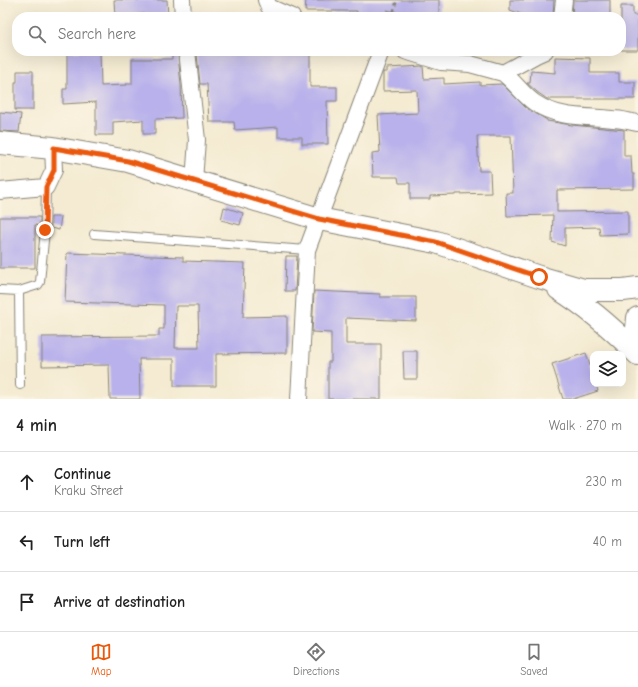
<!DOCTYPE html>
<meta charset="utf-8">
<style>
:root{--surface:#fff;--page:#f2f2f2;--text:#222;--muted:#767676;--line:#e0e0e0;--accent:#ea580c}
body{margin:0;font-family:"Comic Neue",sans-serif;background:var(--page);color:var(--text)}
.controls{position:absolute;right:12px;bottom:12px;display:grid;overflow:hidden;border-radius:8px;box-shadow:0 4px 16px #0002}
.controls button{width:36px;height:36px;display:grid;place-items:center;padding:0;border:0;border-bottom:1px solid var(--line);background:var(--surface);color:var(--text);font:20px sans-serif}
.stop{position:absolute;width:12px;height:12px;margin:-9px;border:3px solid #ea580c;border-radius:50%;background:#fff}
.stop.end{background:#ea580c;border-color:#fff;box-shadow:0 1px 4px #0008}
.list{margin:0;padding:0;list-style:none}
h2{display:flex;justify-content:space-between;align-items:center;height:52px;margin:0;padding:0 16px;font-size:17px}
h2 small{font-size:13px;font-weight:400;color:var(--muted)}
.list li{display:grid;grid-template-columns:26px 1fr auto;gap:12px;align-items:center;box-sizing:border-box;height:60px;padding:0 16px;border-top:1px solid var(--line)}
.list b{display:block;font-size:15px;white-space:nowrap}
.list p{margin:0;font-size:13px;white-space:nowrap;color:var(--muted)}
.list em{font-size:13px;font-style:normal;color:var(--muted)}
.icon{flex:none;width:22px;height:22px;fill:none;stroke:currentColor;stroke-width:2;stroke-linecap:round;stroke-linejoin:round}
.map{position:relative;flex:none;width:638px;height:399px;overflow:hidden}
.search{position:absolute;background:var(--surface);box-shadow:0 4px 16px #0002;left:12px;right:12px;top:12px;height:44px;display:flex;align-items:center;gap:10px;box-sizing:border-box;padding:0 14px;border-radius:16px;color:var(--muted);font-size:15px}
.sheet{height:232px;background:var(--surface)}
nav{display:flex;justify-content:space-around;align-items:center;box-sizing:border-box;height:56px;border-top:1px solid var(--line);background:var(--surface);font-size:11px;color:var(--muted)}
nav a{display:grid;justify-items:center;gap:2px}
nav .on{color:var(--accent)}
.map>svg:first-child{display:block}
.building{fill:#b8b1eb;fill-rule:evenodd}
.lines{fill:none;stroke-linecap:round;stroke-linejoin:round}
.service-casing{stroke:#888477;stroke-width:10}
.minor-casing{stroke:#888477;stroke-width:18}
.secondary-casing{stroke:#888477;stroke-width:24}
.path{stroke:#888477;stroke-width:2.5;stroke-dasharray:3 3;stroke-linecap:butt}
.service{stroke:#fff;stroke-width:8}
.minor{stroke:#fff;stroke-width:16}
.secondary{stroke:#fff;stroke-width:22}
.route{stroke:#ea580c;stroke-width:5}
</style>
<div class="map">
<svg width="638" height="399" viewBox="0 0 638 399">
<rect width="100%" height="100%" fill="#fcf5e5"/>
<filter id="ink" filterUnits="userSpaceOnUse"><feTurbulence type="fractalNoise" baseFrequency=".025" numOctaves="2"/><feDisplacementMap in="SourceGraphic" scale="8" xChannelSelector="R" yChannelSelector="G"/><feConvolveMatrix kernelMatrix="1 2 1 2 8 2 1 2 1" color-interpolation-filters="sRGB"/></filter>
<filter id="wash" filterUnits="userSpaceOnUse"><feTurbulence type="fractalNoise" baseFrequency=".012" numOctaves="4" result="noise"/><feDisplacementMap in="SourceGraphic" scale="16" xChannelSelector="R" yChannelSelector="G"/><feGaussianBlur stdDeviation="0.9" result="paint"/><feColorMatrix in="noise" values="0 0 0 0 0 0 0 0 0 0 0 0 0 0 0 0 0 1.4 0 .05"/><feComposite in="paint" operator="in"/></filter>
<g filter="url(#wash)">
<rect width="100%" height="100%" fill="#f4ebd2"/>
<g id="blocks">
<path class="building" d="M114,0h53l1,17h-24v-3l-29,2z
M306,0h133v17h-24l-28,-7v7h-31l1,-6h-52z
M510,0h44l-1,17h-24l-19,-7z
M573,0h37v17h-38z
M621,6h12v9h5v35h-17z
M100,51l1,35 26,-1 -1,-1h6v-25h40v-4h6l3,30 1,33 -27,1v15h-12v-14l-30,2v13h-17v-33l-33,2v-15h4v-37z
M199,51h111v36h27v14h-10l1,43h-26v-7h-24v-10l-43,3 -1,-8h-25l-2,-38h-7l-3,-30h2z
M555,57l35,1v15h29v9h16v17h-88l-10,-7 -10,-9h3l1,-12 24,2z
M423,66l1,13 20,-1v6l36,-2v3l22,-1 23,23 22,13v1l25,4 52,5v26h7l1,18h2v15l-77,1v22l71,-1v23l-28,1 -1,-8 -34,1v18l-13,-4 1,-27 -46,1 -1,-23h7l-2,-57h-34l2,35h11l1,22 -35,1v1l-26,1v3h-20v-16h-11l-1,-6h-25l-1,-24 8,-1 -2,-37 40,-2 -1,-23 -34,1v-19h4v-4z
M17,71h16v39h-18v-28h2z
M0,112l21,2 -2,18 -19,-1z
M224,207l19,6 -3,12 -19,-5z
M0,217h40v9l-5,-1v43h-35z
M51,217h10l-2,13 -8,-2z
M67,253l116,4v4l62,2 -2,54 44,-1v37l-71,1v32h-42v-27h-35l1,40h-30l-1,-34 -67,1v-29l117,-1v-7h5v-24l-99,-3zM176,306h22l1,42h-24z
M286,256h11l-2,35h-10z
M314,291l66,3v3h36v24l-70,-3v26h35v55h-53v-37h3v-29l-19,-1z
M403,351h14v28h-13z
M586,353l7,22v9h3l2,7 -25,8h-10l-11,-35z"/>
</g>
</g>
<g filter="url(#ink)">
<use href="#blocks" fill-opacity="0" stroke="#888477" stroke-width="1"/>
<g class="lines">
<defs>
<path id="service" d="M94,234l213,16
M0,290l19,1 1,94
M19,291l19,-6 2,-3 5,-52 1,-43"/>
<path id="minor" d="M182,0l1,17
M266,0l3,7 23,10
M562,17l2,-17
M187,51l10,89 -3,41
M405,51l36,11 29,2 33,9 33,-18 9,-4
M503,73c12,9 20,22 32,30 24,16 51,13 78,16 9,0 17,3 25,4
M0,191l46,-4 8,-17 -1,-22
M299,399l8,-149 74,-199"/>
<path id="secondary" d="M0,143l53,5 75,13 191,58 117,23 103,35 45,13h39l15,-2
M559,289c29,18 55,41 79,65
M638,318l-2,21 2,9"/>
</defs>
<use href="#service" class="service-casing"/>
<use href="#minor" class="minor-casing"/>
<use href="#secondary" class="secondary-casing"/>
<path class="path" d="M392,17l5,-17"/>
<use href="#service" class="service"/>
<use href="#minor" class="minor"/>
<use href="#secondary" class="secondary"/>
</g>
</g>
<g class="lines" filter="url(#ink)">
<path class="route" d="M45,230l1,-43 8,-17v-22l74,13 191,58 117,23 103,35"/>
</g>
</svg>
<div class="controls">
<button><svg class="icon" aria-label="layers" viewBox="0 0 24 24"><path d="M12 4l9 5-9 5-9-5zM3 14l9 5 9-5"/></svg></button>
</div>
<div class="stop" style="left:539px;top:277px"></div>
<div class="stop end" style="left:45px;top:230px"></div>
<div class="search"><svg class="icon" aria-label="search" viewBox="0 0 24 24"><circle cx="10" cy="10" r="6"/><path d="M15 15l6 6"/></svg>Search here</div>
</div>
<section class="sheet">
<h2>4 min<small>Walk · 270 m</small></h2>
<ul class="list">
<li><svg class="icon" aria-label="ahead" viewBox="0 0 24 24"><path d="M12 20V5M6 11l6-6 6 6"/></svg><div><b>Continue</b><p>Kraku Street</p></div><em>230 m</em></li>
<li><svg class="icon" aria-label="left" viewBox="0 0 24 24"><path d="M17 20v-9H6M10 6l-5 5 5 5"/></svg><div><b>Turn left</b></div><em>40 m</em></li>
<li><svg class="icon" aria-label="arrive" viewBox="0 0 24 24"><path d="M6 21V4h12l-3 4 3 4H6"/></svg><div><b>Arrive at destination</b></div></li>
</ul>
</section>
<nav>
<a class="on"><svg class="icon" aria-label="map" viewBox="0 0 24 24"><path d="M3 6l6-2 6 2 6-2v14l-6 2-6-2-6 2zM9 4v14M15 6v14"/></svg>Map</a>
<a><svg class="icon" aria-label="directions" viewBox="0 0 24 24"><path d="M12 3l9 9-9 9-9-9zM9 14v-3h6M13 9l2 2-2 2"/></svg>Directions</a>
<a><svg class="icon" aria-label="saved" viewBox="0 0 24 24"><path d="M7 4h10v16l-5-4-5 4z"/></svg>Saved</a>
</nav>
